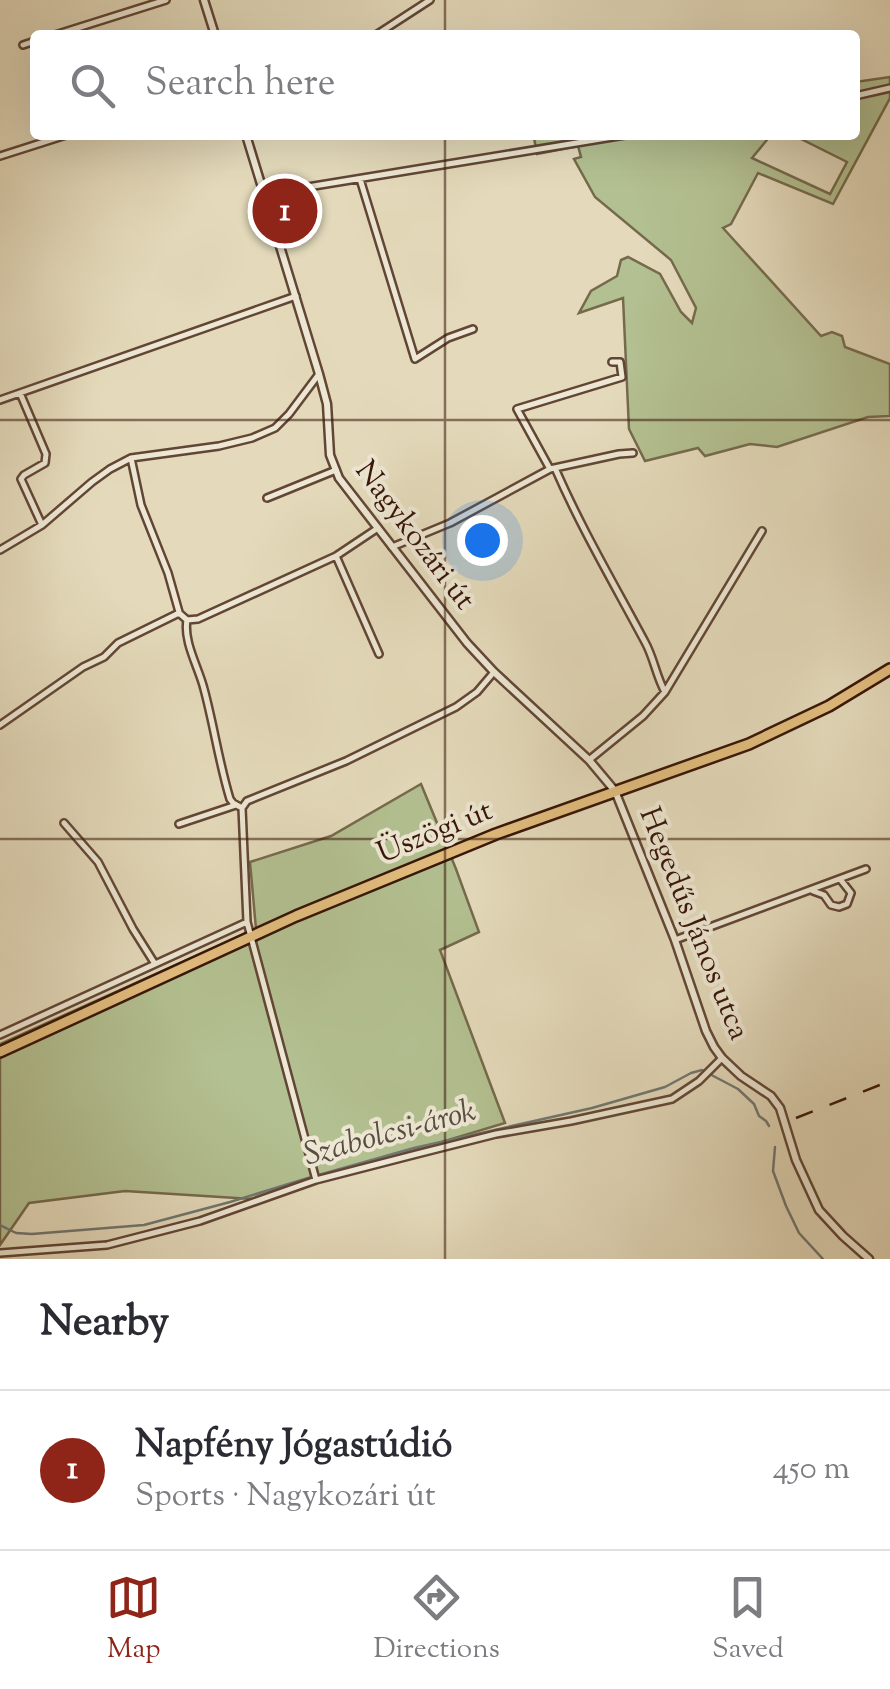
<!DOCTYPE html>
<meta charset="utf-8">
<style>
:root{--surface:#fff;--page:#f7f7f7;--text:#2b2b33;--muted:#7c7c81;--line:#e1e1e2;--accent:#8f2418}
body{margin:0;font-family:"Sorts Mill Goudy",serif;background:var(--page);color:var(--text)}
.you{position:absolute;left:482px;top:540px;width:35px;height:35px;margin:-25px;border:8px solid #fff;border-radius:50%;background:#1a73e8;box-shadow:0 0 0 15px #1a73e833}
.badge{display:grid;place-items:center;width:65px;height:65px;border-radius:50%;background:var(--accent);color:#fff;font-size:32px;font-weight:700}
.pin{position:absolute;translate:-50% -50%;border:5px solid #fff;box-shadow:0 2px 10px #0006}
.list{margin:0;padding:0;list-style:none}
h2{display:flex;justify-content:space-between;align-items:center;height:130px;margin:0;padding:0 40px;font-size:42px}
h2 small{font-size:32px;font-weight:400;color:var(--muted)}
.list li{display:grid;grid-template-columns:65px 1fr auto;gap:30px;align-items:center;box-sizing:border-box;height:160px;padding:0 40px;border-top:2px solid var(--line)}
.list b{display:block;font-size:38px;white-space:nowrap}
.list p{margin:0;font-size:32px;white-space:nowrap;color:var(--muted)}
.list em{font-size:32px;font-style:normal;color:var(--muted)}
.icon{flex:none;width:55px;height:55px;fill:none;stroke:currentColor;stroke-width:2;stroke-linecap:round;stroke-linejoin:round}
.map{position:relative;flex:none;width:890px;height:1259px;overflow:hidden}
.search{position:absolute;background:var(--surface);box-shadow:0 10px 40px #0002;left:30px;right:30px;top:30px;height:110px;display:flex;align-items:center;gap:25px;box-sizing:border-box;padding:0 35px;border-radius:10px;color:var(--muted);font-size:38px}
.sheet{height:290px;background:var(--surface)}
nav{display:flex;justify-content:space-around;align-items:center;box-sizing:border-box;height:140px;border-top:2px solid var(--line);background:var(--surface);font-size:28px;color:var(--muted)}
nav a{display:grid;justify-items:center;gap:5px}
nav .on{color:var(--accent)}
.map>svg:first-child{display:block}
.green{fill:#b3c091;stroke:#756a4c;stroke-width:2.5}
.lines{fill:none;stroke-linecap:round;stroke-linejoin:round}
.stream{stroke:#717771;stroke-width:2.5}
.minor-casing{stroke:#624635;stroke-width:10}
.tertiary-casing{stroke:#624635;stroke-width:11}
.primary-casing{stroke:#371508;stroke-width:14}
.minor{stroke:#ede7d3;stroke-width:5}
.tertiary{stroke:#ede7d3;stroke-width:6}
.primary{stroke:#e2bd7e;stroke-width:9}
.rail{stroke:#371508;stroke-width:2.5;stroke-dasharray:18 18;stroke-linecap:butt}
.grid{fill:none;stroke:#371508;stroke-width:2.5;stroke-opacity:0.55}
.labels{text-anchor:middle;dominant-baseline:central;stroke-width:8;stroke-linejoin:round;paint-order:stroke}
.street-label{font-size:30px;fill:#371508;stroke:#ede7d3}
.water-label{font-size:32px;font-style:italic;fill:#594e45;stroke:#ede7d3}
</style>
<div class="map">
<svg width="890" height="1259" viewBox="0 0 890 1259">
<rect width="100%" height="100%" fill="#e4dabb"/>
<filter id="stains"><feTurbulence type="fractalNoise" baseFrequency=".002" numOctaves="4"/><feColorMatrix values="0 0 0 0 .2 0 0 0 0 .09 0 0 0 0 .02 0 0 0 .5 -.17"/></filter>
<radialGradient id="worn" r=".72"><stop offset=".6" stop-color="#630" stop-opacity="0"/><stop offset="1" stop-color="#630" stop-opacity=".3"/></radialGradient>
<path class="green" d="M890,77v21l-57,106 -75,-31 -27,51 -8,4 98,108 11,-4 10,4 3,11 45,17v52l-22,1 -91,30 -27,-3 -45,12 -7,-8 -53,13 -16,-32 -6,-131 -44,15 12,-22 26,-15 4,-16 7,-3 32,17 21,38 11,11 4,-15 -25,-48 -76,-63 -21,-38 7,-2 -3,-11 -41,8 -3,-16 8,-3h229l-19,23 78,36 17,-32 -54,-27h62v-53z
M421,784l35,85 23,63 -39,18 65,173 -253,76 -127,-8 -96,12 -29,42v-201l256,-115 -6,-67 81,-26z"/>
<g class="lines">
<path class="stream" d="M775,1147l-2,24 13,35 13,27 24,26
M0,1225l16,8 16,1 112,-9 86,-23 78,-24 106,-30 178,-40 73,-21 26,-14 11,-3 36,19 16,15 5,12 7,5 3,5"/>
<defs>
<path id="minor" d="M55,35l111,-35
M376,35l54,-35
M23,45l12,-4
M855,96l35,-8
M0,156l66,-21
M360,179l55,180 33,-21 25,-9
M265,194l360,-59
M612,362h8l2,15 -105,32 33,60 69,-15 14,-1
M20,393l26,61 -1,9 -21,12 -3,4 21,46
M0,400l296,-104
M131,458l10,47 27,68 11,39
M555,468c26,60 59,116 90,174 9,16 11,34 20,50
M267,498l69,-28
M392,547l58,-24 100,-54
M0,550l42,-25 50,-43 18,-13 21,-11 88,-12 33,-8 23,-10 14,-14 30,-40
M336,556l43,98
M187,620c-4,22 12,48 17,69 10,37 15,74 26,110l3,4 9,5
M0,725l83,-58 21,-10 14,-14 61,-30 8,7 11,-1 138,-63 42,-28
M589,760l54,-44 22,-24 97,-161
M64,823l34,39 35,67 22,35
M179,824l57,-19
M813,891l11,4 7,10 8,2 8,-3 4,-11 -11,-14
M675,940l191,-71
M0,1035l247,-113
M316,1180l-69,-258 -5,-114 5,-7 99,-40 110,-54 21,-15 17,-20
M0,1253l107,-8 93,-24 116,-41 97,-25 83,-21 75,-13 101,-22 27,-18 23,-23"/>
<path id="tertiary" d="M204,0l11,35
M246,135l73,239 8,30 3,51 9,23 128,165 27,29 95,88 26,31 60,149 31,91 8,16 8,11 19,18 30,20 9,12 16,52 23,50 24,26 26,23"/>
<path id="primary" d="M0,1052l296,-136 200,-82 253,-90 80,-38 61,-37"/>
</defs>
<use href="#minor" class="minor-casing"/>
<use href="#tertiary" class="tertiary-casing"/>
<use href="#primary" class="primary-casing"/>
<use href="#minor" class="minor"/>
<use href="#tertiary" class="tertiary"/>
<use href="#primary" class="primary"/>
<path class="rail" d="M796,1118l94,-37"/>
</g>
<path class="grid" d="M445,0v35M445,135v1124M0,420h890M0,839h890"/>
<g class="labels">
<g class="street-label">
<text transform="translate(414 536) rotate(53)">Nagykozári út</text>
<text transform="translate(435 833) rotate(-22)">Üszögi út</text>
<text transform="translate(693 924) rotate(68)">Hegedűs János utca</text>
</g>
<g class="water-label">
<text transform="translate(390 1134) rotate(-15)">Szabolcsi-árok</text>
</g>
</g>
<rect width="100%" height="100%" filter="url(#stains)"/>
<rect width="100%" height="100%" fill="url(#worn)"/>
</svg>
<div class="you"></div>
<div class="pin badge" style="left:285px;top:211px">1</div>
<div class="search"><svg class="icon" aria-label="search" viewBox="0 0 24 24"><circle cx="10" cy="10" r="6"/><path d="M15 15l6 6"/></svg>Search here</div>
</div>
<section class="sheet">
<h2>Nearby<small></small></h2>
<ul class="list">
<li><span class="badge">1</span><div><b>Napfény Jógastúdió</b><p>Sports · Nagykozári út</p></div><em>450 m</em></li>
</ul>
</section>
<nav>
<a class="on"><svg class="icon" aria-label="map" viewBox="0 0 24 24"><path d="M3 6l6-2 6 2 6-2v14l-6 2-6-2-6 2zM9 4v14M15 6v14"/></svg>Map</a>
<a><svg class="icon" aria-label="directions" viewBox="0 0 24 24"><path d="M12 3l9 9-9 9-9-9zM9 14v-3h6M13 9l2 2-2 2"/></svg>Directions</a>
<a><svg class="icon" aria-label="saved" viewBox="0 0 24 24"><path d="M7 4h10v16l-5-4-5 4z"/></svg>Saved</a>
</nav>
